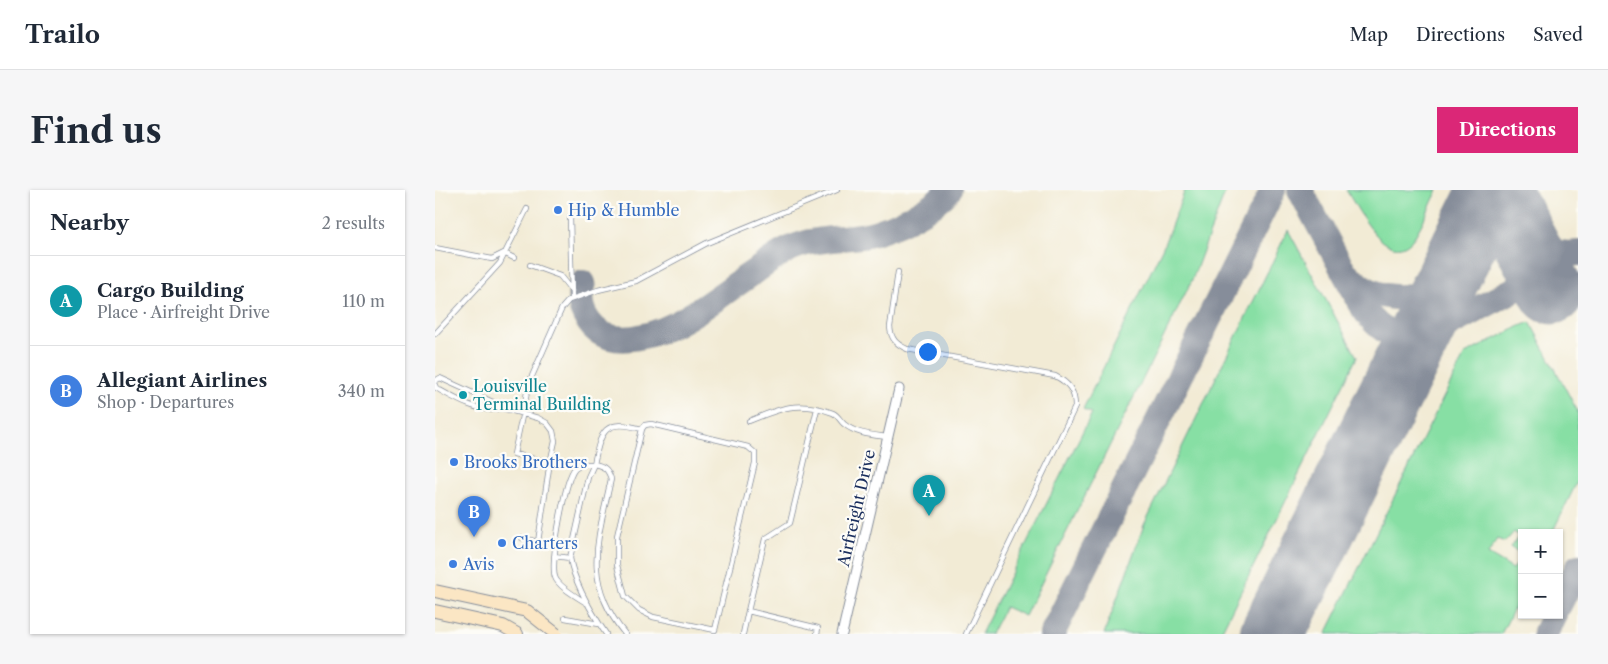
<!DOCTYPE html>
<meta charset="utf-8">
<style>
:root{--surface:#fff;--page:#f6f6f7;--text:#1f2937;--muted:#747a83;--line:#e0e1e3;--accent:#db2777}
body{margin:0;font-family:"Libre Caslon Text",serif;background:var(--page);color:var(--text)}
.controls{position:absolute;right:15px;bottom:15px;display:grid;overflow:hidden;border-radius:0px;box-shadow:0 1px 4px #0004}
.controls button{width:45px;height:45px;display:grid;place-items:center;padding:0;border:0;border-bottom:1px solid var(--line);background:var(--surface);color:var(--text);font:25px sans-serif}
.you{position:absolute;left:492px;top:161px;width:18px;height:18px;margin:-12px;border:4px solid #fff;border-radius:50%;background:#1a73e8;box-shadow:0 0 0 8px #1a73e833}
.badge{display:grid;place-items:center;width:32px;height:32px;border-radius:50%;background:var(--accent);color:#fff;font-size:16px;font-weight:700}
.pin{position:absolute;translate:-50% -41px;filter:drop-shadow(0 1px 2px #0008)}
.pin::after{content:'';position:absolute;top:26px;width:18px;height:15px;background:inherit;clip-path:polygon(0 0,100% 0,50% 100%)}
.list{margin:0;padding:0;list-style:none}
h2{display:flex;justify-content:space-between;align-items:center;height:65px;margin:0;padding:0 20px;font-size:21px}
h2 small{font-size:16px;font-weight:400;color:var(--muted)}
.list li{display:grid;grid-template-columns:32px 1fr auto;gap:15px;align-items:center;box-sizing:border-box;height:90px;padding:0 20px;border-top:1px solid var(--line)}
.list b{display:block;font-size:19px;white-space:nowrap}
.list p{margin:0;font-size:16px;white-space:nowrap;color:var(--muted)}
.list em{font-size:16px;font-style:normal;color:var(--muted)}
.map{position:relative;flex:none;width:1143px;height:444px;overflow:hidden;border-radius:0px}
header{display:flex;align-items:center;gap:30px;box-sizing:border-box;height:70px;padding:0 25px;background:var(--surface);border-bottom:1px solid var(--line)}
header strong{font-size:24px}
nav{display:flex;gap:28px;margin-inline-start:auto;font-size:18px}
.intro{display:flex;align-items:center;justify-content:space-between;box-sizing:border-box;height:120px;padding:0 30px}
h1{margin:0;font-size:35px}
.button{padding:12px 22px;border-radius:0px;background:var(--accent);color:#fff;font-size:18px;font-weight:700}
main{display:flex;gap:30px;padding:0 30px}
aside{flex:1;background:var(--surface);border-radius:0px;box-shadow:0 1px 4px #0004}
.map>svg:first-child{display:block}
.green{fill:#87dfa4;stroke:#518781}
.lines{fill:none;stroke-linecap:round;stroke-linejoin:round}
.taxiway{stroke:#868d9a;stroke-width:26}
.runway{stroke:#868d9a;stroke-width:65}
.lane-casing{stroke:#868d9a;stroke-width:6}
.street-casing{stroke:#868d9a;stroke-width:11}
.secondary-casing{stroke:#868d9a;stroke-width:14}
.lane{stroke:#fff;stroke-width:4.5}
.street{stroke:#fff;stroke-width:9}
.secondary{stroke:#fbe6c4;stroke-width:12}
.secondary-bridge-casing{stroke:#868d9a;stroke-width:14;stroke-linecap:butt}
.secondary-bridge{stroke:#fbe6c4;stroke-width:12}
.shop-dot{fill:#3f7fe0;stroke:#fdfcf7;stroke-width:2}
.culture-dot{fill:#0f9aa8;stroke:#fdfcf7;stroke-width:2}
.labels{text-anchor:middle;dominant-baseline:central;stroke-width:4.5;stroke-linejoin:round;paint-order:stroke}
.shop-label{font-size:16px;fill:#366cbe;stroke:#fdfcf7;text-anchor:start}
.culture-label{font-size:16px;fill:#0d838f;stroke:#fdfcf7;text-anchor:start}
.street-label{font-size:16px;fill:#1b2f5e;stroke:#fdfcf7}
</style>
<header>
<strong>Trailo</strong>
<nav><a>Map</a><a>Directions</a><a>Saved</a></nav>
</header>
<div class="intro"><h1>Find us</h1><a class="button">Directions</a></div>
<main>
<aside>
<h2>Nearby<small>2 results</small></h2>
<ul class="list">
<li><span class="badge" style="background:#0f9aa8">A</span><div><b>Cargo Building</b><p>Place · Airfreight Drive</p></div><em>110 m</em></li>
<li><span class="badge" style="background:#3f7fe0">B</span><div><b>Allegiant Airlines</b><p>Shop · Departures</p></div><em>340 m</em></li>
</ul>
</aside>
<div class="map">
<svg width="1143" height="444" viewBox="0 0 1143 444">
<rect width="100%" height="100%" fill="#fdfcf7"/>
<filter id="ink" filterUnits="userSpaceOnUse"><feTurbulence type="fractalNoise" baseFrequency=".02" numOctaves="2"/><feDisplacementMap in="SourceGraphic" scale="10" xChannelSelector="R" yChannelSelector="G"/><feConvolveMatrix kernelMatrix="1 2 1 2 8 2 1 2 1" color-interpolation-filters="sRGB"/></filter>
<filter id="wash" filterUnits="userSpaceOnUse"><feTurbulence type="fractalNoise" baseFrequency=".0096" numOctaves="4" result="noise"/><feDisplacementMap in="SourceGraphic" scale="20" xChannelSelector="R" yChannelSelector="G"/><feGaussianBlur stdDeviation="1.12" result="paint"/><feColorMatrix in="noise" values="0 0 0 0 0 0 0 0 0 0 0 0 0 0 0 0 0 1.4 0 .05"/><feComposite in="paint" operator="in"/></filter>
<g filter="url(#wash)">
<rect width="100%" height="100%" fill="#f2ebd5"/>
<path class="green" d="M750,0h41l-34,90 -167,336 -20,-9 -14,27h-10l111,-221 -9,-4 80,-162z
M911,0h92c-8,15 -14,32 -23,46 -26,37 -56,-26 -69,-46z
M853,40l69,127 -137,277h-116l40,-109z
M1095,132l48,90v68l-26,53h-30v22l-11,-8 8,-11 -5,-4 -9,10 -8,-3 -9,15 25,15 5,-6 4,1v29l-21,41h-175l139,-280 55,-28z"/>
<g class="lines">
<path class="taxiway" d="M865,0l64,119c19,28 39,33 71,23l108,-58
M1067,0c18,34 29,69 76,63
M912,84c29,30 77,33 103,-4 4,-6 7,-14 10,-20 8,-15 15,-30 22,-45
M148,93c-5,14 -3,27 6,39 21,32 73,11 99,-5 24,-14 46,-32 69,-47 14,-10 28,-21 46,-26 20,-6 43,-5 64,-9 25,-6 65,-25 82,-45
M1124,415l19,-38
M617,444l221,-444
M837,444l7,-13
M1110,444l9,-19"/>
<path class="runway" d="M1063,0l54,102
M837,444l219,-444"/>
</g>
</g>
<g filter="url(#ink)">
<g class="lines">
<defs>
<path id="lane" d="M135,27l2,82
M0,58l57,11 12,-6 10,5
M95,75l30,11 12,15
M463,82l-8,55c1,12 6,17 17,22l148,27c14,7 20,15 20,31l-109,227
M0,144l65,-71 27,-54
M0,191l5,-3 55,25 7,5 36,10 9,5 6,8 2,10 -6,27 -11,74 -16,-4
M0,195l1,3c18,10 45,27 66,20
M314,231c31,-13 51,-21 84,-8 5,2 7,8 11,11 12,10 29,11 43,13
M216,234l97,23 7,6v10l-40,167 -62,-13 -14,-7 -14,-14 -8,-31v-29l25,-107 3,-4z
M115,273l-36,-9 15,-71 33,-75 7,-8 29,-10 38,-9 71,-38 130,-53
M119,366l16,2
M153,414c-9,-6 -30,-17 -33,-27 -5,-15 10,-99 20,-109 6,-5 12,-4 19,-4 7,-33 10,-46 48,-35
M313,421l17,-72 25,-16 27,-114
M130,428l34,6
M171,444c-14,-21 -32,-52 -36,-76l18,-81 6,-13c10,2 14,5 17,15 -13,61 -30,101 14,155
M308,444l5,-23 70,17 -1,6"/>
<path id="street" d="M407,444l57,-245"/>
<path id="secondary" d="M0,421l68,15 14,8"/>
</defs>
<use href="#lane" class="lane-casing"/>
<use href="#street" class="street-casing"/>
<use href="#secondary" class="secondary-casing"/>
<use href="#lane" class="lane"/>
<use href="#street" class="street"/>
<use href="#secondary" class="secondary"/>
<defs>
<path id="secondary-bridge" d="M0,401l92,20 29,23"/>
</defs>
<use href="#secondary-bridge" class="secondary-bridge-casing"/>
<use href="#secondary-bridge" class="secondary-bridge"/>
</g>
</g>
<g class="shop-dot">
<circle cx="123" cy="20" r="5"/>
<circle cx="19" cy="272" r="5"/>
<circle cx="67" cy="353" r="5"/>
<circle cx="18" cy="374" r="5"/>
</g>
<circle class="culture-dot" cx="28" cy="205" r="5"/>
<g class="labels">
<g class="shop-label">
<text x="133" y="20">Hip &amp; Humble</text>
<text x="29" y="272">Brooks Brothers</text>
<text x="77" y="353">Charters</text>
<text x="28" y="374">Avis</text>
</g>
<g class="culture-label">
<text x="38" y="196">Louisville<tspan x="38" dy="18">Terminal Building</tspan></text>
</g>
<g class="street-label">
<text transform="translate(421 318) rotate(-77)">Airfreight Drive</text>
</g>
</g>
</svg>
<div class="controls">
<button>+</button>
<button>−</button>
</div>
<div class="you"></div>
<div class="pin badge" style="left:494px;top:326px;background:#0f9aa8">A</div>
<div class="pin badge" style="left:39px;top:347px;background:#3f7fe0">B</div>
</div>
</main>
